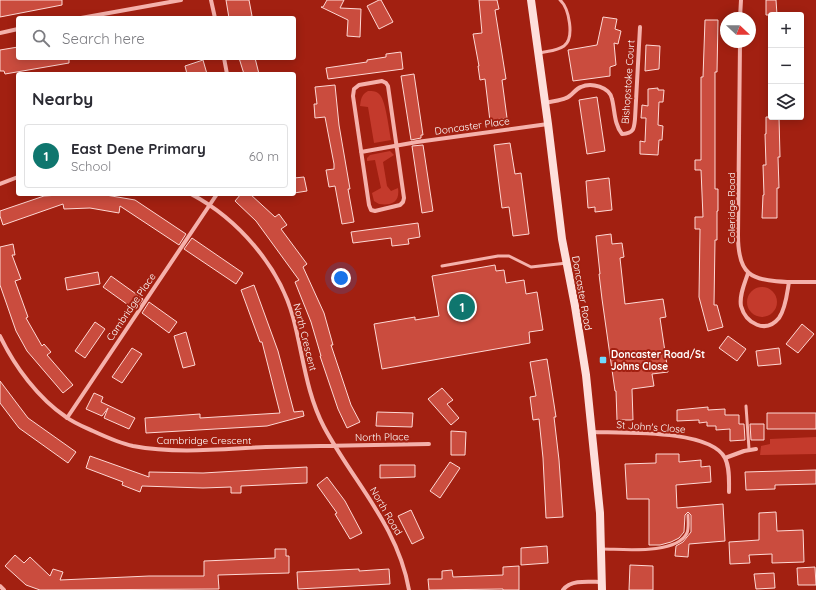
<!DOCTYPE html>
<meta charset="utf-8">
<style>
:root{--surface:#fff;--page:#f2f2f3;--text:#2b2b33;--muted:#7c7c81;--line:#e1e1e2;--accent:#0f766e}
body{margin:0;font-family:Quicksand,sans-serif;background:var(--page);color:var(--text)}
.controls{position:absolute;right:12px;top:12px;display:grid;overflow:hidden;border-radius:4px;box-shadow:0 2px 10px #0003}
.controls button{width:36px;height:36px;display:grid;place-items:center;padding:0;border:0;border-bottom:1px solid var(--line);background:var(--surface);color:var(--text);font:20px sans-serif}
.compass{position:absolute;left:720px;top:12px;width:36px;height:36px;border-radius:50%;background:var(--surface);box-shadow:0 2px 10px #0003;rotate:112deg}
.you{position:absolute;left:341px;top:278px;width:14px;height:14px;margin:-10px;border:3px solid #fff;border-radius:50%;background:#1a73e8;box-shadow:0 0 0 6px #1a73e833}
.badge{display:grid;place-items:center;width:26px;height:26px;border-radius:50%;background:var(--accent);color:#fff;font-size:13px;font-weight:700}
.pin{position:absolute;translate:-50% -50%;border:2px solid #fff;box-shadow:0 1px 4px #0006}
.list{margin:0;padding:0;list-style:none}
h2{display:flex;justify-content:space-between;align-items:center;height:52px;margin:0;padding:0 16px;font-size:17px}
h2 small{font-size:13px;font-weight:400;color:var(--muted)}
.list li{display:grid;grid-template-columns:26px 1fr auto;gap:12px;align-items:center;box-sizing:border-box;height:64px;margin:0 8px 8px;padding:0 8px;border:1px solid var(--line);border-radius:4px}
.list b{display:block;font-size:15px;white-space:nowrap}
.list p{margin:0;font-size:13px;white-space:nowrap;color:var(--muted)}
.list em{font-size:13px;font-style:normal;color:var(--muted)}
.icon{flex:none;width:22px;height:22px;fill:none;stroke:currentColor;stroke-width:2;stroke-linecap:round;stroke-linejoin:round}
.map{position:relative;flex:none;width:816px;height:590px;overflow:hidden}
.search{position:absolute;background:var(--surface);box-shadow:0 2px 10px #0003;left:16px;top:16px;width:280px;height:44px;display:flex;align-items:center;gap:10px;box-sizing:border-box;padding:0 14px;border-radius:4px;color:var(--muted);font-size:15px}
.panel{position:absolute;background:var(--surface);box-shadow:0 2px 10px #0003;left:16px;top:72px;width:280px;height:124px;border-radius:4px}
.map>svg:first-child{display:block}
.green{fill:#c43a2c}
.building{fill:#ca4c3e;stroke:#fed8d4}
.lines{fill:none;stroke-linecap:round;stroke-linejoin:round}
.lane{stroke:#f5b1ab;stroke-width:3}
.street{stroke:#f5b1ab;stroke-width:4}
.secondary{stroke:#fedfdb;stroke-width:8}
.poi-dot{fill:#6fdaff;stroke:#a22011;stroke-width:1.5}
.labels{text-anchor:middle;dominant-baseline:central;stroke-width:4;stroke-linejoin:round;paint-order:stroke}
.street-label{font-size:10px;fill:#fff;stroke:#a22011}
.poi-label{font-size:10px;font-weight:bold;fill:#fff;stroke:#a22011;text-anchor:start}
</style>
<div class="map">
<svg width="816" height="590" viewBox="0 0 816 590">
<rect width="100%" height="100%" fill="#a22011"/>
<path class="green" d="M368,91c5,0 9,0 12,4 6,7 9,35 11,45l-17,3 -6,-36 -8,-1c1,-7 1,-11 8,-15z
M390,151l4,4 -11,7 4,24 4,5 7,-3c2,14 -6,18 -19,16l-5,-3 -2,-8 9,-5 -6,-28 -8,1v-3l3,-3z
M747 302a15 15 0 1 1 30 0a15 15 0 1 1-30 0Z
M816,437v17l-56,1 1,-9 9,-2v-5z"/>
<path class="building" d="M0,0h62v5l-62,12z
M226,0h23l3,16 -4,1v1h-19z
M327,0h17l-4,8 21,1 -1,28 -13,-1 1,-16 -27,-13h2z
M379,0h2l12,22 -14,7 -12,-23z
M479,0h18l2,9 -4,1 11,69 -4,1 5,38 -17,3 -5,-42 -5,1 -2,-14h1l-6,-32 9,-1z
M766,0h10l1,15h-11z
M603,17l14,2 -2,10 6,2 -3,13 -4,-1 2,22 -6,2v9l-37,5 -5,-31 29,-5z
M705,20h13l-1,52h-2v117h3v22h-1v29h-2l-1,65h3l6,22 -15,4 -9,-34 1,-68h-5v-12h8l-2,-47h-6v-10h6v-83h2z
M646,45l14,1 -1,23 -14,2z
M18,47v11h51v5l-64,11 -1,-3h-4v-21z
M401,52l2,17 -75,10 -2,-11 41,-6v-2l19,-3v-3z
M239,58h16l4,16h-15z
M203,60l4,14h-20l-2,-8z
M414,74l9,61h-2v3l-10,2 -10,-64z
M335,85l4,40 11,64h-2l6,33 -12,2 -7,-38 -6,1 -3,-17 8,-1v-5l-9,-47 -10,1 -1,-14h3l-2,-17z
M658,88v2h6l-1,12h-4l-1,23 5,1 -1,14h-3l-1,15 -18,-1v-13l5,1 1,-24h-5l1,-13 6,1v-17z
M597,97l8,54 -18,3 -8,-54z
M766,117h13l1,40h-2l1,31h-2v30h-15l1,-23h1l-1,-30h3l-1,-31h1z
M510,143l5,31 6,-1 8,61 -16,2 -4,-29 -7,1 -8,-63z
M423,145l10,66 -11,2 -10,-67z
M304,177l3,14 -13,2v-15z
M609,178l3,32 -17,2v-5l-7,1 -2,-27z
M75,194h25l35,6 51,34 -7,11 -59,-39 -1,7 -29,-5 -26,1 -1,-5 -60,21 -3,-9v-5l44,-15z
M241,194h9l25,23 4,-3 8,11 -6,4 26,35 -4,3 21,46 9,32h-2l20,60 9,17 -13,6 -9,-19 -18,-53h1l-10,-34 -16,-40 4,-2 -43,-59 -21,-20z
M418,223l2,14 -12,2 1,5 -17,2 -1,-8 -38,5 -2,-11z
M611,234l1,10 10,-1 2,14 -4,1 5,46 38,-5 3,18 -6,1 8,54 -16,2 2,12 -22,3 1,31h-16l-1,-29h-1l-13,-92 -3,-25h1l-4,-38z
M192,238l51,35 -7,11 -52,-35z
M13,244l2,11h-3l9,24 -6,2 13,36 -2,1 16,28 2,-2 7,8 -4,3 26,30 -10,8 -36,-42 -11,-20 -16,-46v-38z
M495,265l1,6 8,-1 2,13 18,-3 2,14 11,-2 6,38 -14,2 1,11 -148,26 -8,-45 41,-7v3l24,-4 -7,-40z
M98,272l2,12 -33,6 -2,-12z
M111,276l32,23 -7,10 -4,-4 -1,2 -28,-20z
M254,285l24,66 16,61 9,-1 1,5 -37,10 -121,7 -1,-15 55,-4v4l80,-5 -18,-71h-2l-19,-52z
M149,302l28,20 -8,11 -27,-20z
M95,322l10,7 -20,29 -10,-7z
M802,324l12,10 -16,19 -12,-9z
M186,332l9,33 -12,3 -9,-32z
M728,336l18,13 -9,12 -18,-13z
M132,348l10,6 -20,29 -10,-6z
M779,348l2,16 -23,2 -2,-15z
M547,359l9,58h-2l5,43 4,57 -17,1 -3,-60 -4,-39 -6,1 -3,-23 6,-1 -6,-34z
M0,381l28,37 48,34 -8,11 -49,-35 -19,-25z
M442,388l11,12 -6,4 12,14 -8,7 -23,-26z
M94,393l9,4 -2,5 34,16 -6,11 -25,-11 4,-10 -6,8 -16,-7z
M708,407v3l17,-1v6h14v9h5l1,16 -15,1v-12l-14,1v-4h-9v-4l-8,1v-3l-22,1v-11z
M377,412l36,1 -1,14 -36,-1z
M767,413h49v16h-49z
M750,424h14v16h-13z
M451,431l15,1 -1,23h-14z
M656,454h23v8l22,-2v7l9,-1 1,16 -35,3 1,23 46,-4 2,37 -36,3 -1,13 -13,-1 1,-10 7,-4 8,-10v-17l-3,-3 -3,3 -1,17 -5,6 -8,4 -11,3h-11v-46h-22l-2,-35 31,-1z
M90,456l59,21v-5l54,1 104,-6v16l-66,3v7h-10v-6l-28,1 -61,-2 -2,6 -18,-7 1,-3 -37,-14z
M450,462l10,6 -20,30 -10,-7z
M380,465h35v12l-35,1z
M816,470v14l-41,1v4l-29,1 -1,-18z
M327,477l18,24 17,32 -12,6 -15,-25 2,-1 -20,-28z
M411,510l13,28 -12,6 -14,-28z
M776,512l1,19 26,-1 1,32 -32,1v-9l-23,1 1,8 -20,1 -1,-22 30,-2v-27z
M547,546l1,17 -27,2v-17z
M275,549h11v7h3v17l-71,2 1,14 -179,1 -14,-5 -21,-19 10,-11 9,8 6,-6 20,19 3,-7 10,3 -3,8 89,-4h55v-15l71,-3z
M630,565l23,1v24h-24z
M519,566v24h-16v-1l-74,1 -1,-11h14v-8l10,-1 1,7 50,-2v-8z
M815,567l1,18h-18l-1,-17z
M359,569v2l30,-2 1,15 -92,5 -1,-17z
M774,573l1,15 -19,1 -2,-15z"/>
<g class="lines">
<path class="lane" d="M540,53c8,-2 17,-2 24,-7 11,-8 5,-38 -4,-46
M442,266l56,-10h11l22,11 36,-4
M746,406l3,43
M602,549c21,0 74,6 85,-16 2,-5 1,-13 1,-18"/>
<path class="street" d="M211,0l4,18
M81,18l100,-18
M740,18l1,-18
M0,33l18,-4
M740,42l-2,193c0,12 1,30 11,38 12,11 51,9 67,9
M224,58l3,16
M382,81l4,2 2,3 16,112 -1,4 -3,3 -25,6 -4,-1 -2,-5 -16,-109 1,-7 5,-4z
M545,103c7,-2 15,-2 21,-5 6,-2 9,-9 15,-11 10,-5 29,0 31,12 3,12 2,25 10,35 12,-1 12,-5 13,-15l5,-92
M361,152l56,-10 131,-18
M0,184l18,-7
M191,194c47,25 88,72 102,123 10,37 13,76 31,110 30,56 74,99 85,163
M748,273c-3,10 -9,22 -7,33 5,18 25,28 38,12 7,-10 8,-25 10,-36
M0,336c15,31 38,62 66,81 8,6 18,10 27,14 13,6 26,12 40,15 43,8 89,3 133,1 54,-1 109,-2 163,-3
M67,418l150,-224
M592,432c30,1 118,-3 133,26 5,10 4,23 4,34
M725,458l19,-7 12,-2
M0,586l4,4
M563,590c8,-11 27,-8 39,-8"/>
<path class="secondary" d="M531,0l17,124 14,115 13,67 11,69 14,138 2,77"/>
</g>
<rect class="poi-dot" x="599" y="356" width="8" height="8" rx="2"/>
<g class="labels">
<g class="street-label">
<text transform="translate(628 82) rotate(-86)">Bishopstoke Court</text>
<text transform="translate(472 126) rotate(-8)">Doncaster Place</text>
<text transform="translate(731 208) rotate(-90)">Coleridge Road</text>
<text transform="translate(582 293) rotate(80)">Doncaster Road</text>
<text transform="translate(131 307) rotate(-56)">Cambridge Place</text>
<text transform="translate(305 337) rotate(76)">North Crescent</text>
<text transform="translate(651 427) rotate(4)">St John's Close</text>
<text transform="translate(382 437) rotate(-1)">North Place</text>
<text x="204" y="440">Cambridge Crescent</text>
<text transform="translate(386 511) rotate(60)">North Road</text>
</g>
<g class="poi-label">
<text x="611" y="354">Doncaster Road/St<tspan x="611" dy="12">Johns Close</tspan></text>
</g>
</g>
</svg>
<div class="controls">
<button>+</button>
<button>−</button>
<button><svg class="icon" aria-label="layers" viewBox="0 0 24 24"><path d="M12 4l9 5-9 5-9-5zM3 14l9 5 9-5"/></svg></button>
</div>
<svg class="compass" viewBox="-18 -18 36 36"><path d="M0-13l5 13h-10z" fill="#e53935"/><path d="M0 13l5-13h-10z" fill="#7c7c81"/></svg>
<div class="you"></div>
<div class="pin badge" style="left:462px;top:307px">1</div>
<div class="search"><svg class="icon" aria-label="search" viewBox="0 0 24 24"><circle cx="10" cy="10" r="6"/><path d="M15 15l6 6"/></svg>Search here</div>
<section class="panel">
<h2>Nearby<small></small></h2>
<ul class="list">
<li><span class="badge">1</span><div><b>East Dene Primary</b><p>School</p></div><em>60 m</em></li>
</ul>
</section>
</div>
